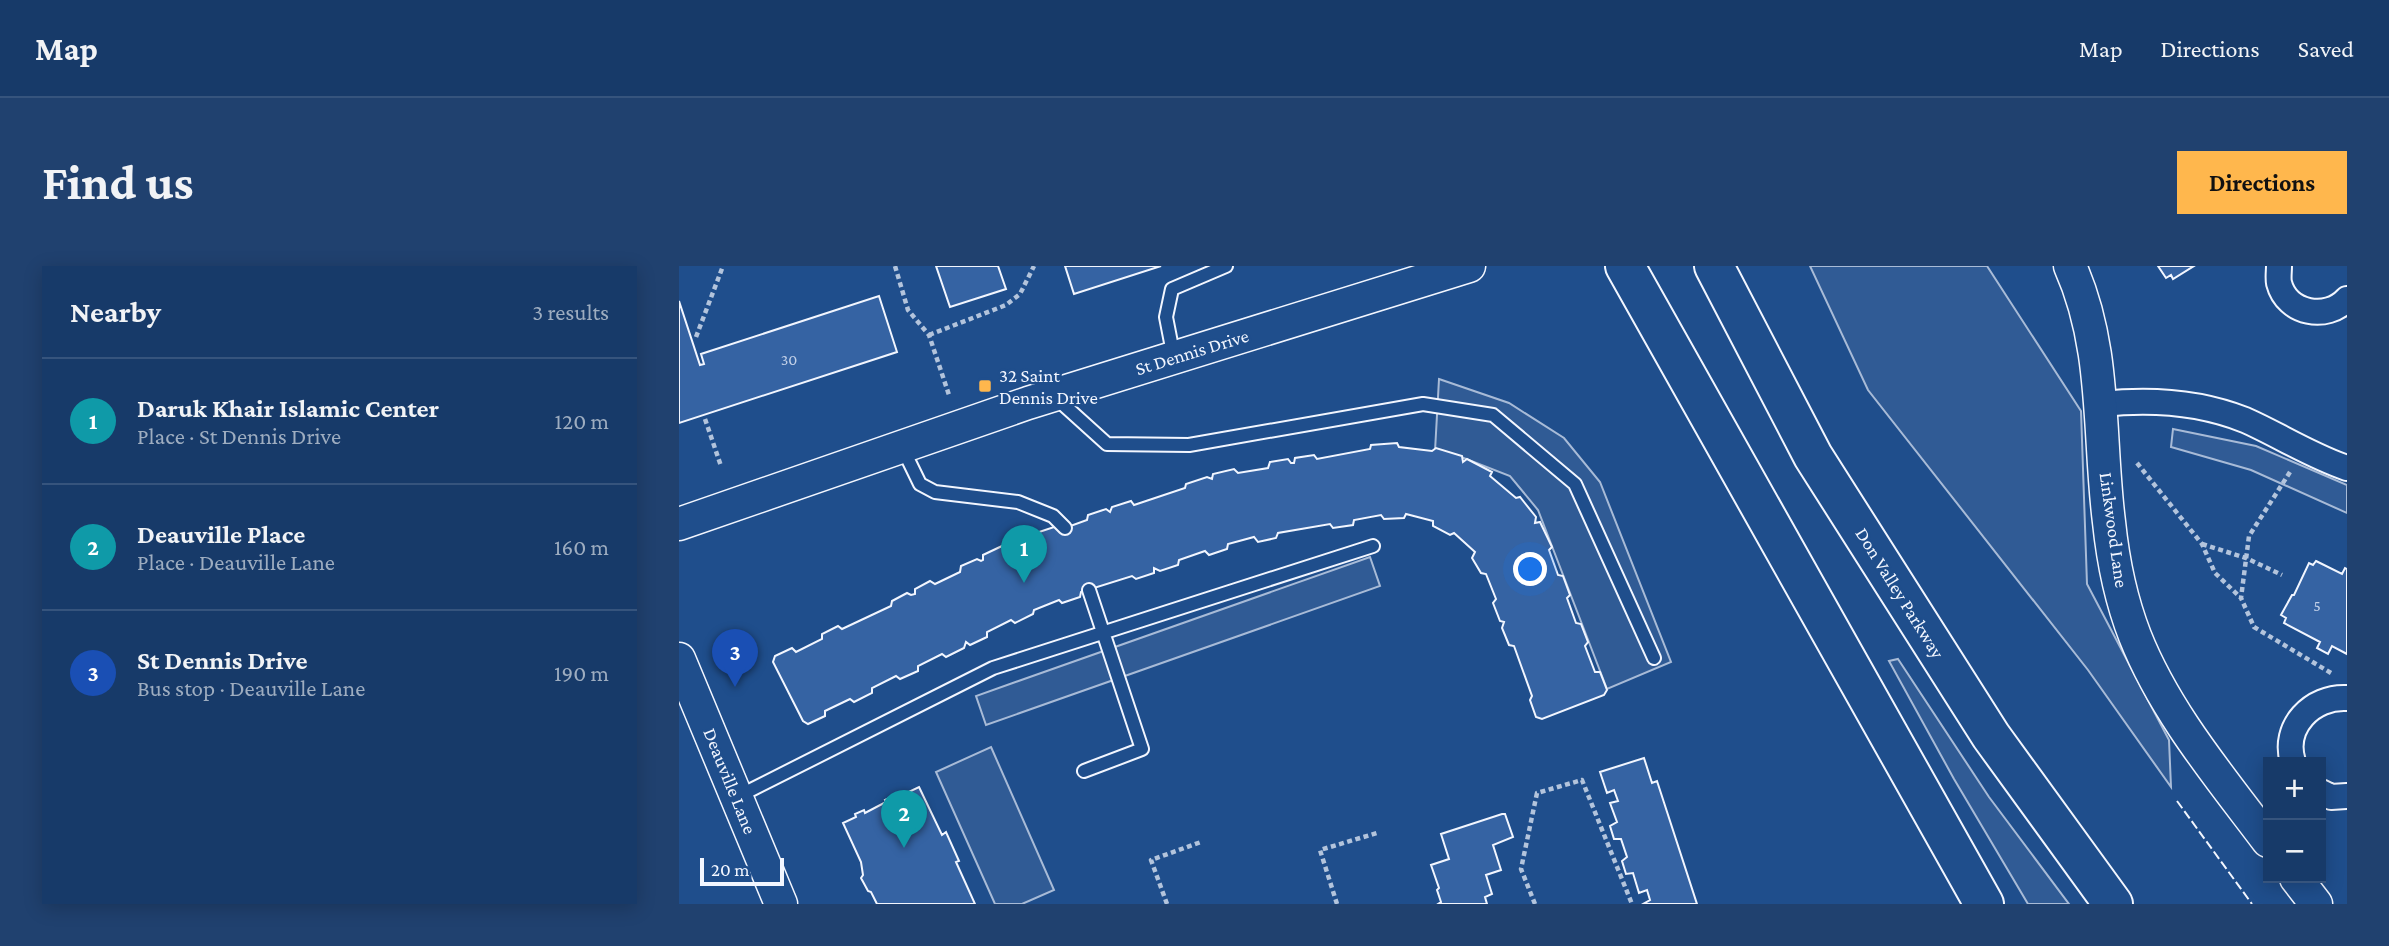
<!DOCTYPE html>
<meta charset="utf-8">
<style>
:root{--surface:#173a69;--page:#20416f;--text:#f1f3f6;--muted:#9eadc0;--line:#36547d;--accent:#ffb74d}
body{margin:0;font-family:"Crimson Pro",serif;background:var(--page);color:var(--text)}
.controls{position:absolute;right:21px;bottom:21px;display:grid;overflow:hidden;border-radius:0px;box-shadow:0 4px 18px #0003}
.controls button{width:63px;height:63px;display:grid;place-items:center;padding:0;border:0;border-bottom:2px solid var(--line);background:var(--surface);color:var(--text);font:35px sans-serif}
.scale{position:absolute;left:21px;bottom:18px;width:84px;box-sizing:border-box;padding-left:7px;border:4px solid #f2f6ff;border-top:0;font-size:19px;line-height:24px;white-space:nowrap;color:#f2f6ff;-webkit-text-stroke:5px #1f4e8c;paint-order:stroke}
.you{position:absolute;left:852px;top:304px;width:24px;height:24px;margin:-18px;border:5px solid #fff;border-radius:50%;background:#1a73e8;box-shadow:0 0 0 10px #1a73e833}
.badge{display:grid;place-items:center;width:46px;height:46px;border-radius:50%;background:var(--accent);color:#fff;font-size:23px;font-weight:700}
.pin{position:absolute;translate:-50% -58px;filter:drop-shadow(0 2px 4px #0008)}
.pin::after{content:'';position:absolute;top:37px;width:24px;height:21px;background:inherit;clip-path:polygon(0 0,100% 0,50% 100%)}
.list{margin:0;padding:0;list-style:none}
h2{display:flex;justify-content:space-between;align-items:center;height:91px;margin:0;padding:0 28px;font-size:30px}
h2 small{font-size:23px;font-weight:400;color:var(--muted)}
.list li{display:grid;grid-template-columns:46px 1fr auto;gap:21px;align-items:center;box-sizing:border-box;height:126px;padding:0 28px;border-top:2px solid var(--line)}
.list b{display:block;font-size:26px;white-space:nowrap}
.list p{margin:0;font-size:23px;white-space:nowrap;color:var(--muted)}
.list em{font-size:23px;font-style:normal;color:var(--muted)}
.map{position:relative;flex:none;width:1668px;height:638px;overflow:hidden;border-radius:0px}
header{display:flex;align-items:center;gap:42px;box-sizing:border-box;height:98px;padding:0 35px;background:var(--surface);border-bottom:2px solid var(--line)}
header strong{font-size:33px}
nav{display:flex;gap:38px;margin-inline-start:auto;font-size:24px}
.intro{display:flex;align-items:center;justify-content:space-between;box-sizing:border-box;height:168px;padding:0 42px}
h1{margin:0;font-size:49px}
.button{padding:18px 32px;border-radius:0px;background:var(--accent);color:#111;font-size:24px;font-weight:700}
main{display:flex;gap:42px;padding:0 42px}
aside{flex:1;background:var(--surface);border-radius:0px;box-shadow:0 4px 18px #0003}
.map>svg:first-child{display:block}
.built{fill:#305b95;stroke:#a8bbd7;stroke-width:2}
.building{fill:#3563a3;stroke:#f2f6ff;stroke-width:2}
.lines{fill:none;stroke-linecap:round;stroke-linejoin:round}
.service-casing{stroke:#f2f6ff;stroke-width:16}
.minor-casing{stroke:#f2f6ff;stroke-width:28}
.tertiary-casing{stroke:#f2f6ff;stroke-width:35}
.motorway-casing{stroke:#f2f6ff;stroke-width:42}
.path{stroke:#b3c4dc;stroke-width:4.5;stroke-dasharray:5 3.5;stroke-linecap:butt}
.service{stroke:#1f4e8c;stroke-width:12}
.minor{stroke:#1f4e8c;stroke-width:24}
.tertiary{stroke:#1f4e8c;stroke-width:32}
.motorway{stroke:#1f4e8c;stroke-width:38}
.fence{stroke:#f2f6ff;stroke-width:2;stroke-dasharray:9 3.5;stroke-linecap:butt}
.poi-dot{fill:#ffb74d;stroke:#1f4e8c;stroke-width:2.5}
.labels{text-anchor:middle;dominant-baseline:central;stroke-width:5;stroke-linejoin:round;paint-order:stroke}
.number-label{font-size:16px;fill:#c3d1e8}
.street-label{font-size:19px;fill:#f2f6ff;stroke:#1f4e8c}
.poi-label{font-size:19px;fill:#f2f6ff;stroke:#1f4e8c;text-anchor:start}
</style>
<header>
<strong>Map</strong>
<nav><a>Map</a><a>Directions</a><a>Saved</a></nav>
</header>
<div class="intro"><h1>Find us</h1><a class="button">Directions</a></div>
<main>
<aside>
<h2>Nearby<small>3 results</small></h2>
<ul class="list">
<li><span class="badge" style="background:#0f9aa8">1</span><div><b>Daruk Khair Islamic Center</b><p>Place · St Dennis Drive</p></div><em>120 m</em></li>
<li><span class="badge" style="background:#0f9aa8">2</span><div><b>Deauville Place</b><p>Place · Deauville Lane</p></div><em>160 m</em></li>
<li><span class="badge" style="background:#1a4fb4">3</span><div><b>St Dennis Drive</b><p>Bus stop · Deauville Lane</p></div><em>190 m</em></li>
</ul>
</aside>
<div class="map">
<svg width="1668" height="638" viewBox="0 0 1668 638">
<rect width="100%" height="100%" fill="#1f4e8c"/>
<path class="built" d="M1131,0h177l94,145 6,173 82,156 2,47 -83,-117 -220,-280z
M760,113l70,24 55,35 36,44 71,180 -64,27 -69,-179 -28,-34 -54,-21 -21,-4z
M1494,163l83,17 91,39v28l-96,-43 -80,-23z
M691,291l10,29 -394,139 -10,-29z
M1219,393l91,138 80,107h-41l-74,-125 -65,-118z
M312,481l63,143 -32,14h-27l-59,-132z"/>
<path class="building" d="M257,0h62l8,23 -56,18z
M386,0h96l-87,28z
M1479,0h36l-21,13 -2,-4 -5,3z
M200,30l18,56 -218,71v-122l21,64 4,-1 -3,-10z
M718,177l2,4 33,4 4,-3 26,8 1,6 4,-3 25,13 -2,4 26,22 4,-1 16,20 -1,6 5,-1 12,25 -3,3 9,25 5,1 7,19 -3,3 9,25 5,1 7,18 -3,4 10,26h5l7,18 -3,5 -62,24 -6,-2 -6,-17 2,-4 -18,-50 -5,-1 -7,-17 2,-6 -4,-1 -7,-18 3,-4 -10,-25 -5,-1 -9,-15 3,-6 -21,-19 -4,2 -17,-9v-5l-27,-7 -2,4 -20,1 -3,-4 -27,5 -1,5 -20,3 -3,-4 -52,9 -2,5 -18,4 -4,-5 -26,7 -1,5 -18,6 -4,-4 -26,9 -1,5 -18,6 -6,-3v5l-18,6 -4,-3 -51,16 -1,5 -18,6 -3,-3 -25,10 -1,4 -18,9 -4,-3 -24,12v5l-17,8 -4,-3 -2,6 -18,9 -4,-3 -24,12v5l-18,8 -4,-3 -24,12v5l-18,9 -4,-3 -25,12v5l-17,8 -5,-3 -30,-59 2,-6 17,-8 4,4 26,-13v-5l16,-8 4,3 49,-23 1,-5 15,-8 4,2 4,-1v-5l15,-8 5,3 25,-12 1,-6 16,-7 4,2 2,-1v-5l19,-9 4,3 29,-12 1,-4 21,-7 8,2 22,-8 1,-5 18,-6 4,3 2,-5 19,-6 3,4 51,-17 1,-4 21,-7 5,2 1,-5 21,-5 4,4 30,-5 2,-6 18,-3 3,4h3l1,-5 19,-3 3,4 53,-10 1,-4z
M1637,295l26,13 3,-6 2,1v85l-15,-8 -4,8 -11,-6 3,-6 -36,-19 2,-5 -5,-3 11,-20h2l15,-32 4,2z
M965,492l8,25 5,-2 40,123h-54l7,-4 -3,-10 -8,3 -6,-20 -7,1 -4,-13 5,-4 -6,-18h-7l-4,-13 7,-4 -7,-19 8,-2 -4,-11 -7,3 -7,-21z
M240,521l23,48 4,-3 13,29 -3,1 19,42h-98l-6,-12 -3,-1 -7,-13 2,-3 -2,-13 -18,-39 13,-6 -1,-3 9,-4 1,3 21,-11 -1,-2 8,-4 1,3z
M823,548h3l8,23 -20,8 8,25 -15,5 6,19 -7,3 2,7h-49l3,-2 -4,-12 2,-2 -8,-23 18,-6 -8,-25z"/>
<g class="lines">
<defs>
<path id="service" d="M495,92l-8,-41 6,-28 54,-23
M376,131l52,47 82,1 234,-41 70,11 82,69 79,174
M223,181l18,37 15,8 83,10 35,14 12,12
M405,505l58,-22 -53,-159
M58,531l256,-129 380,-122"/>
<path id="minor" d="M1600,0c0,5 -1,12 0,17 8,31 48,38 68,16
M1423,138c47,-5 98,-2 143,16 34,15 66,36 102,48
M1614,496c-11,-35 19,-66 54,-64
M1642,526l10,5 16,-1"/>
<path id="tertiary" d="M1391,0c37,82 28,169 39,256 4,39 12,78 26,114 30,76 85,141 133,205
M0,258l349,-121 441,-137
M0,393l102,245
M1617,612l20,26"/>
<path id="motorway" d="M946,0l359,638
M1035,0l99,190 178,280 122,168"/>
</defs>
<use href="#service" class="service-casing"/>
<use href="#minor" class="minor-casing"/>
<use href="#tertiary" class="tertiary-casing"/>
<use href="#motorway" class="motorway-casing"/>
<path class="path" d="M216,0l13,44 21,25 20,60
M250,69l77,-30 14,-11 14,-28
M17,71l27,-71
M26,153l16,47
M1458,197l65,81 13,29 26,25
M1611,206l-41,64 -8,62 13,29 77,46
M1523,278l44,14 36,17
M488,638l-16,-44 50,-18
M658,638l-17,-54 57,-17
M856,638l-14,-35 16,-76 45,-13 50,124"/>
<use href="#service" class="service"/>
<use href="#minor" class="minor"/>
<use href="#tertiary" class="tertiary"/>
<use href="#motorway" class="motorway"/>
<path class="fence" d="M1498,535l75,103"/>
</g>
<rect class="poi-dot" x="299" y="113" width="14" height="14" rx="3.5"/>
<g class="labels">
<g class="number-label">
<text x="110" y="93">30</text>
<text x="1638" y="339">5</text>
</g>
<g class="street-label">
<text transform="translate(513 86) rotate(-17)">St Dennis Drive</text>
<text transform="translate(1435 264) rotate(82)">Linkwood Lane</text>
<text transform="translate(1221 327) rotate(58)">Don Valley Parkway</text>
<text transform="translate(51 515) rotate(68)">Deauville Lane</text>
</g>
<g class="poi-label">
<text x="320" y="109">32 Saint<tspan x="320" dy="22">Dennis Drive</tspan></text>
</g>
</g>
</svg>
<div class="controls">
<button>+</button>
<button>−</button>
</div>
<div class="scale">20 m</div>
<div class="you"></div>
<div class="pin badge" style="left:345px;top:317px;background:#0f9aa8">1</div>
<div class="pin badge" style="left:225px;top:582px;background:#0f9aa8">2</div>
<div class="pin badge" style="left:56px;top:421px;background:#1a4fb4">3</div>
</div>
</main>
